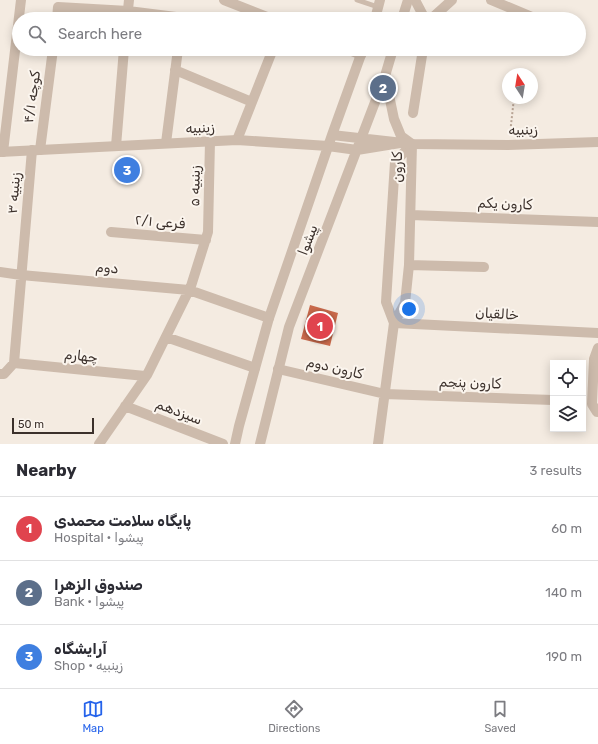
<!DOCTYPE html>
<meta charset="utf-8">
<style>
:root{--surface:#fff;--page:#f7f7f7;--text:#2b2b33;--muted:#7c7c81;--line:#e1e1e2;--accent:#2563eb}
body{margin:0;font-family:Rubik,"Noto Naskh Arabic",sans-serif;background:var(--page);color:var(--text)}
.controls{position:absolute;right:12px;bottom:12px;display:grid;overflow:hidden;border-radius:0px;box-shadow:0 2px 10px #0003}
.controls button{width:36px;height:36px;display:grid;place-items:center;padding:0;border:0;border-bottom:1px solid var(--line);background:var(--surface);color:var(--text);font:20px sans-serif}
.compass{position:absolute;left:502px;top:68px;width:36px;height:36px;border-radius:50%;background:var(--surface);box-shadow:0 2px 10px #0003;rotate:348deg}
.scale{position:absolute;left:12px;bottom:10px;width:82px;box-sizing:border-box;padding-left:4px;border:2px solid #3b302b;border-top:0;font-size:11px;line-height:14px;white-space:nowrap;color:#3b302b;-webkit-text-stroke:3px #fbf5ee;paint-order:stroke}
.you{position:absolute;left:409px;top:309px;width:14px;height:14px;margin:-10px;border:3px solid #fff;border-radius:50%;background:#1a73e8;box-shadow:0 0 0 6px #1a73e833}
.badge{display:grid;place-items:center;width:26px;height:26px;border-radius:50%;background:var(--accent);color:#fff;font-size:13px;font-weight:700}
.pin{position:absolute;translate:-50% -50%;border:2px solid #fff;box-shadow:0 1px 4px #0006}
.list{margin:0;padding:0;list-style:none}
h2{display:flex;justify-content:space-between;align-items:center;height:52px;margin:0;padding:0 16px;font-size:17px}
h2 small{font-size:13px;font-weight:400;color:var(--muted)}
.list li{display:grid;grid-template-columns:26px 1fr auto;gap:12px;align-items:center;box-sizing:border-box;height:64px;padding:0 16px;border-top:1px solid var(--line)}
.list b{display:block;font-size:15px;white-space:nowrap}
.list p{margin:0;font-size:13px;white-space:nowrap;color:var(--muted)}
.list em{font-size:13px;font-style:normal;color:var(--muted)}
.icon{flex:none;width:22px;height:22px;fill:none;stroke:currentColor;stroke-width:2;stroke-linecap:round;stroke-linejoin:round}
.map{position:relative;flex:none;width:598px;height:444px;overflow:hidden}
.search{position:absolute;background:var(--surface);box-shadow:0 2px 10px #0003;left:12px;right:12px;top:12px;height:44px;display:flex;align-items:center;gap:10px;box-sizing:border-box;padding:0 14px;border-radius:22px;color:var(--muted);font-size:15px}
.sheet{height:244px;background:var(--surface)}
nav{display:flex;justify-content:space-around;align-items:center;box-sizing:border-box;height:56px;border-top:1px solid var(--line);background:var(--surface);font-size:11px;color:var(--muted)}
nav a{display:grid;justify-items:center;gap:2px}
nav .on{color:var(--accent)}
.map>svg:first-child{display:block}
.building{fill:#c8694b}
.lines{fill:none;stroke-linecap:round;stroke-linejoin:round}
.path{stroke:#b9a596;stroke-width:2;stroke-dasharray:2 2;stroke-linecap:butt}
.service{stroke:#cdbbac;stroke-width:5}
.minor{stroke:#cdbbac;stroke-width:10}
.tertiary{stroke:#cdbbac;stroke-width:10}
.labels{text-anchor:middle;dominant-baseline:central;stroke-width:4;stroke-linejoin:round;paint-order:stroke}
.street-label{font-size:14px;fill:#3b302b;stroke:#fbf5ee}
</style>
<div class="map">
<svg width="598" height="444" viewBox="0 0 598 444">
<rect width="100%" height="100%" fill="#f4ebe1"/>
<path class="building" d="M310,305l28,8 -8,33 -29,-7z"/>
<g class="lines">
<path class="path" d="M510,134l4,-36"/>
<path class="service" d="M357,0l21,7"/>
<path class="minor" d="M224,0l48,19
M415,0l10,19
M491,0l46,19
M57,19l1,-12 70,4 48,6 3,2
M127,19l2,-19
M431,19l21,-19
M347,49l14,6
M175,70l77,32
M385,76l9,43 7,17 11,8
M413,113l10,-64
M237,140l36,-91
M166,143l12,-94
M116,146l8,-97
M40,150l13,-101
M3,152l18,-152
M411,215l187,7
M111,232l95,8
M409,265l75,2
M0,272l21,3 168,15 80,28
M394,323l204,10
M394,323l-8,-21 9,-140 17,-18
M166,337l89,31
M598,348l-4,11 -2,45 5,8h1
M14,363l18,-213
M14,363l131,13
M278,369l107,25 168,6
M0,374h4l10,-11
M125,406l98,38
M99,444l48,-69 44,-89 17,-54 2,-91
M378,444l16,-121 11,-20 4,-38 3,-121"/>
<path class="tertiary" d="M375,19l5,-19
M402,19l6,-19
M332,135l80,9 96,1 90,-3
M0,152l237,-12 91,6 29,4 43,-7
M235,444l4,-18 30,-108 63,-183 31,-86
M260,444l29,-117 96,-251 8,-27"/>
</g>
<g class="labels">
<g class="street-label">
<text transform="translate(32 97) rotate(-82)">کوچه ۴/۱</text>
<text transform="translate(200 128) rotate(-3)">زینبیه</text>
<text transform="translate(523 130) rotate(-2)">زینبیه</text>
<text transform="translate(397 167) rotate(-90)">کارون</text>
<text transform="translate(195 186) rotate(-89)">زینبیه ۵</text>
<text transform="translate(14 193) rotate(-85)">زینبیه ۳</text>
<text transform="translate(505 204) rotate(2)">کارون یکم</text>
<text transform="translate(160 222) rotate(5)">فرعی ۲/۱</text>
<text transform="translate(308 240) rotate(-69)">پیشوا</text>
<text transform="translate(107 268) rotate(5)">دوم</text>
<text transform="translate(497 314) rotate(3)">خالقیان</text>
<text transform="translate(81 356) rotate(6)">چهارم</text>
<text transform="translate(335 368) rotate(13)">کارون دوم</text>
<text transform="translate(470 383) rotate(2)">کارون پنجم</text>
<text transform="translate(179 412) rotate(21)">سیزدهم</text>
</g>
</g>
</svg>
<div class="controls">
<button><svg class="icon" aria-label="locate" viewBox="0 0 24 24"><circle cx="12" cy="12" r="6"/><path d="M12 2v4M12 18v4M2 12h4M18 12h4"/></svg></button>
<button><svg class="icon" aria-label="layers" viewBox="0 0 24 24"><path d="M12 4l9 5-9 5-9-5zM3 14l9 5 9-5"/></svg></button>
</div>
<svg class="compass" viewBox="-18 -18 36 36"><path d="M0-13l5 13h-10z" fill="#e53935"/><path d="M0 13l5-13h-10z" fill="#7c7c81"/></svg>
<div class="scale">50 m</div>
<div class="you"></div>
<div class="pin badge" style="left:320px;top:326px;background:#e0444e">1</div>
<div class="pin badge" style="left:383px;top:88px;background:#5c6f8a">2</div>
<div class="pin badge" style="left:127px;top:170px;background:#3f7fe0">3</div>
<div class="search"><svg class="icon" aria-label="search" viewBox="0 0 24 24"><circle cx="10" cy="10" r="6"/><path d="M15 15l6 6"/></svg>Search here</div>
</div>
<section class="sheet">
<h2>Nearby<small>3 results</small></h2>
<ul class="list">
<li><span class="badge" style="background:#e0444e">1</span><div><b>پایگاه سلامت محمدی</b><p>Hospital · پیشوا</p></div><em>60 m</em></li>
<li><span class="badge" style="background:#5c6f8a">2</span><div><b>صندوق الزهرا</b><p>Bank · پیشوا</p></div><em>140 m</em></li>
<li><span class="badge" style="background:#3f7fe0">3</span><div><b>آرایشگاه</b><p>Shop · زینبیه</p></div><em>190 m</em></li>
</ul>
</section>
<nav>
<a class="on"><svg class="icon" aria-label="map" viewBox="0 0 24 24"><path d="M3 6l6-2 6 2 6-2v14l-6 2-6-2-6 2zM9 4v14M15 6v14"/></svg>Map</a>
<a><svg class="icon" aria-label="directions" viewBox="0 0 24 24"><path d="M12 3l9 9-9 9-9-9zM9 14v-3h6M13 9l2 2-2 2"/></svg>Directions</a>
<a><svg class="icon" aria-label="saved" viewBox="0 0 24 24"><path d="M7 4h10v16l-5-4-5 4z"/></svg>Saved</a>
</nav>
